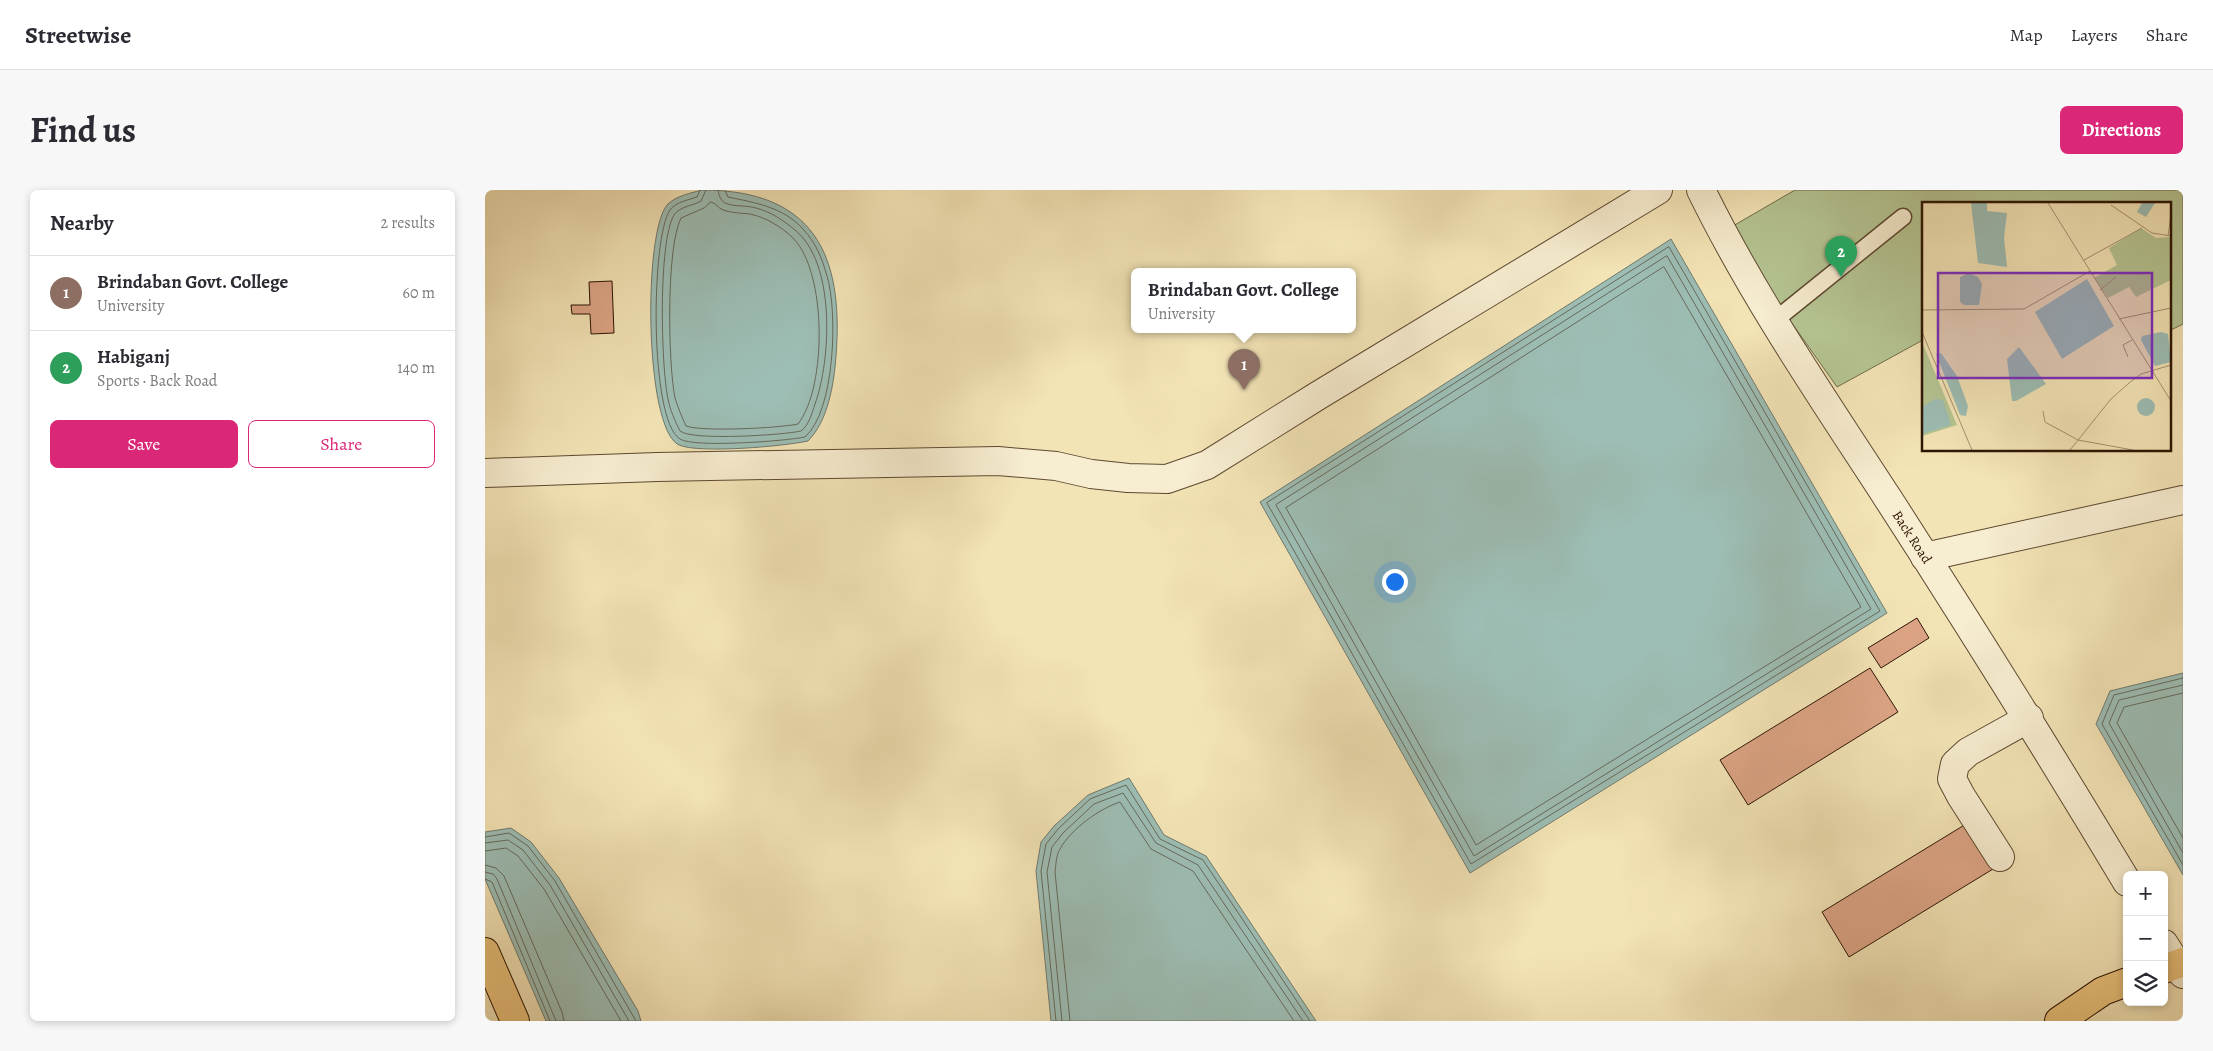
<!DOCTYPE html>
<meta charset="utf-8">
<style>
:root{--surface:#fff;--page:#f7f7f7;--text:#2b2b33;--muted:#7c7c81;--line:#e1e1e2;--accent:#db2777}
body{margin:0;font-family:Alegreya,serif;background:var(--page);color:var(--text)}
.controls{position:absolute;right:15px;bottom:15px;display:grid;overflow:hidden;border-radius:8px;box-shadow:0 2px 8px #0003}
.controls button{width:45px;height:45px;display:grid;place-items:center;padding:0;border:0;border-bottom:1px solid var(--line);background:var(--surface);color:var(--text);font:25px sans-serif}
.you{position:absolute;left:909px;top:391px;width:18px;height:18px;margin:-12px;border:4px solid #fff;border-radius:50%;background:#1a73e8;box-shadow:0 0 0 8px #1a73e833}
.badge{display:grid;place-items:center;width:32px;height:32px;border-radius:50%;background:var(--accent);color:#fff;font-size:16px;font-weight:700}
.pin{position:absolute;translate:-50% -41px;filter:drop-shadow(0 1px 2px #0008)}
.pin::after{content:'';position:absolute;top:26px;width:18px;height:15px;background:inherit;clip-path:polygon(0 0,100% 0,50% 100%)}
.popup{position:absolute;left:646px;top:78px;width:225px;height:65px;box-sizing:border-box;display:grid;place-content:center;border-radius:8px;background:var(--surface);filter:drop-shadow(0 1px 4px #0005);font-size:16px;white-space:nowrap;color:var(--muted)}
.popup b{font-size:19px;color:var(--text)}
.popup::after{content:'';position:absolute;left:50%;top:100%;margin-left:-10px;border:10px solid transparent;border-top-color:var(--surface)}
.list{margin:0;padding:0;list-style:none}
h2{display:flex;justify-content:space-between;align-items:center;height:65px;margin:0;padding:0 20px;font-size:21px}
h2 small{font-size:16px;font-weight:400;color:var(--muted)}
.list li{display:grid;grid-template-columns:32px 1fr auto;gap:15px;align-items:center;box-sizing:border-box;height:75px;padding:0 20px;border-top:1px solid var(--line)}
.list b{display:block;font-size:19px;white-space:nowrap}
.list p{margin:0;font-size:16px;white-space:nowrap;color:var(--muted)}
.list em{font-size:16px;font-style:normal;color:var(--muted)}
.actions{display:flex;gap:10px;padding:15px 20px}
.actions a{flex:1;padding:11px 0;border:1px solid var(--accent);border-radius:8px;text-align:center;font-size:18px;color:var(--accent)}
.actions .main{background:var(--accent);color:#fff}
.icon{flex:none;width:28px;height:28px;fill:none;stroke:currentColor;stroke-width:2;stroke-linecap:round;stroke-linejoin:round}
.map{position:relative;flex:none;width:1698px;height:831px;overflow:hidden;border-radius:8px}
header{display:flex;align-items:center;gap:30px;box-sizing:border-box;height:70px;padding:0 25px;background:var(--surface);border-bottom:1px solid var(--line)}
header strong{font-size:24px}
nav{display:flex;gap:28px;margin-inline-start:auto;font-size:18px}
.intro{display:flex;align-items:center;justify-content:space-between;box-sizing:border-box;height:120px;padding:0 30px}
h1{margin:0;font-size:35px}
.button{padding:12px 22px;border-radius:8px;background:var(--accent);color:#fff;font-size:18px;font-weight:700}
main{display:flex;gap:30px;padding:0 30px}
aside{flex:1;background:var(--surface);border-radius:8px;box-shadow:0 2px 8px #0003}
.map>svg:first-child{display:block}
.green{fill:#b5c593;stroke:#716d4c}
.water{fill:#9dbeb5;stroke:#707a6e}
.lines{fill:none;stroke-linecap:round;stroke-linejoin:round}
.shore{stroke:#656a5c;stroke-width:1}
.building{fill:#dca485;stroke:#2d1504}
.service-casing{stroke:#5e4930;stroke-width:19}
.minor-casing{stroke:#5e4930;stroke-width:30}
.tertiary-casing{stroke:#5e4930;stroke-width:30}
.primary-casing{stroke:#2d1504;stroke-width:30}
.service{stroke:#f7edd0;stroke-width:16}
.minor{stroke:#f7edd0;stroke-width:28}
.tertiary{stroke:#f7edd0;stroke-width:28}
.primary{stroke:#eac27b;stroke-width:28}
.labels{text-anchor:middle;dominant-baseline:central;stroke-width:4.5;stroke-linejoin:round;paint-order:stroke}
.street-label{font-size:14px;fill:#2d1504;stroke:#f7edd0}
.inset-road{fill:none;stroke:#a4916f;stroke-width:1}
.view{fill:#7b2cbf;fill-opacity:0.15;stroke:#7b2cbf;stroke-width:2.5}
.inset-edge{fill:none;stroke:#2d1504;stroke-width:2.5}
</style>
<header>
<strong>Streetwise</strong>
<nav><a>Map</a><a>Layers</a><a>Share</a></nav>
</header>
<div class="intro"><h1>Find us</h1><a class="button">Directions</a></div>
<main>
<aside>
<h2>Nearby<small>2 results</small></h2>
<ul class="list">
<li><span class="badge" style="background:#8d6e63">1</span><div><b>Brindaban Govt. College</b><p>University</p></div><em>60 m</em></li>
<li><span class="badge" style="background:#2e9e5b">2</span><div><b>Habiganj</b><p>Sports · Back Road</p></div><em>140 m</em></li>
</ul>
<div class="actions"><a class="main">Save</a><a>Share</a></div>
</aside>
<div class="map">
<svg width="1698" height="831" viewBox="0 0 1698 831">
<rect width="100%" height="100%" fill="#f3e4b6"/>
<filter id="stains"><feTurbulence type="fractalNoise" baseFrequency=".004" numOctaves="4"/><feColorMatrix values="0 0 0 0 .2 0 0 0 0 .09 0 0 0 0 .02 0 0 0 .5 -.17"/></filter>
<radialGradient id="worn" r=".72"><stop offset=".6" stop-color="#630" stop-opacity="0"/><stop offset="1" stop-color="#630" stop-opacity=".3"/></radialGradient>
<path class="green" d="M1310,0h388v134l-14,7v-127h-246v136l-86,47 -111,-157z"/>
<path class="water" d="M217,0c112,0 142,65 134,166 -2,28 -8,65 -28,85 -23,5 -108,13 -129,4 -35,-16 -36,-217 -11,-241 8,-8 23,-11 34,-14z
M1186,49l216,374 -417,260 -210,-371z
M1698,483v202l-87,-151 14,-33z
M644,588l35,57 42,21 110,165h-265l-15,-150 5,-29 13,-16 34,-31z
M26,638l20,14 28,36 79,133 3,10h-95l-61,-142v-47z"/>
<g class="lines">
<path class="shore" d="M215,0l-3,7c-9,3 -21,5 -27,13 -19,27 -21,210 10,229 14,9 106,2 125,-2 30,-26 33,-125 22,-161 -5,-18 -11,-33 -24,-47 -20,-22 -47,-26 -75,-32l-3,-7
M221,0l-5,11c-8,5 -21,5 -27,14 -16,27 -13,151 -6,184 2,11 7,22 12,32 12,10 104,4 121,0 8,-6 11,-18 14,-27 16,-44 21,-141 -20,-174 -12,-10 -24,-18 -39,-22 -10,-3 -22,-1 -31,-5 -5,-3 -6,-8 -7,-13
M226,12c5,1 7,6 12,8 8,3 18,3 27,4 15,3 32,13 43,24 34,34 34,149 5,186 -18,4 -95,8 -112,2 -4,-9 -8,-18 -11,-28 -7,-35 -9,-150 6,-180l23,-10z
M1184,57l211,364 -409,253 -204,-361z
M1182,66l204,353 -397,247 -198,-351z
M1179,77l197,340 -385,238 -190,-337z
M1698,488l-69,17 -12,29 81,141
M1698,495l-64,15 -10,23 74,130
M1698,503l-59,14 -7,16 66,115
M0,647l24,-4 19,13 27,35 81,140
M0,653l23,-3 15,10 27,35 79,136
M0,661l21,-3 12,8 26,33 77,132
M0,675l11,3 8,8 58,136 2,9
M0,682l8,2 4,5 59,142
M0,689l7,3 58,139
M571,831l-15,-150 5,-27 12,-15 32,-30 36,-14 34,54 43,21 107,161
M577,831l-15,-149 5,-25 11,-14 31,-29 29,-11 33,50 42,22 105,156
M585,831l-15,-149c1,-7 1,-17 5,-23 11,-20 39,-40 60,-47l31,47 42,22 101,150"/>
</g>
<path class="building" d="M127,91l2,52 -23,1 -1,-20h-18l-1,-9h19l-1,-23z
M1432,428l12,20 -48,30 -13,-20z
M1385,478l28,44 -150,93 -28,-45z
M1481,634l27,45 -144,88 -27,-45z"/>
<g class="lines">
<defs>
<path id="service" d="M1289,131l129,-104"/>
<path id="minor" d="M0,283l172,-6 341,-6 58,5 35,8 37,4 39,1 40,-14 112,-70 339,-205
M1440,367l258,-57
M1515,667l-39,-61 -9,-17 3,-15 13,-12 61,-34"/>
<path id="tertiary" d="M1216,0c53,108 121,207 186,307 82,127 162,255 240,385
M1679,754l19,30"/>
<path id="primary" d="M0,762l30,69
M1679,779l19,-7
M1574,831l44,-30 24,-9"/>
</defs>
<use href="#service" class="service-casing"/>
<use href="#minor" class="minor-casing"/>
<use href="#tertiary" class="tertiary-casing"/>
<use href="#primary" class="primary-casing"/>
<use href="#service" class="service"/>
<use href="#minor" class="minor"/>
<use href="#tertiary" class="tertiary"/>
<use href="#primary" class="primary"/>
</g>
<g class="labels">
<g class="street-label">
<text transform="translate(1427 347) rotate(57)">Back Road</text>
</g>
</g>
<g transform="translate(1437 12)">
<rect width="249" height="249" fill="#f3e4b6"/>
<path d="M219,26l15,10 14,-1 1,43 -35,17 -7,-10 -21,11 -14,-20 23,-13 -8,-17zM0,140l35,83 -35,11z" fill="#b5c593"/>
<path d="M49,1h16v8l20,2 -3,25 3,29 -29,-4zM220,1h13l-9,14 -9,-5zM47,71l9,4 4,7 -3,21h-15l-4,-3v-25zM165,77l27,47 -52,33 -27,-47zM239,130l7,2 3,28 -16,4 -14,-26 1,-4zM97,145l27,37 -30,17h-4l-5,-42zM19,151l16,23 11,30 -2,10 -6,-1 -24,-61zM215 205a9 9 0 1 1 18 0a9 9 0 1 1-18 0ZM13,197l8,1 8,25 -29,9v-27z" fill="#9dbeb5"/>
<path class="inset-road" d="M126,1l123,198M189,3l41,28 19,3M246,34l3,-21M162,58l58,-32M178,88l16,-13M0,108l102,-1 66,-38M197,117l52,-11M0,130l50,118M206,155l-5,-12 9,-5M121,209l2,11 33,18 55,10M148,248l41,-51 18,-16 12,-9 30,-9"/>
<path class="view" d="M16,71h214v105h-214z"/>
<rect width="249" height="249" class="inset-edge"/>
</g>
<rect width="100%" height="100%" filter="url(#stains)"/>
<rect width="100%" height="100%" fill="url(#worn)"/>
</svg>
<div class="controls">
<button>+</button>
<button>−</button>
<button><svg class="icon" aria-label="layers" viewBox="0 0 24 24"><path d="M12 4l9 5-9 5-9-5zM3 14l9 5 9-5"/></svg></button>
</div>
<div class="you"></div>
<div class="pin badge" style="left:759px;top:200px;background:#8d6e63">1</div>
<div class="popup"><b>Brindaban Govt. College</b>University</div>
<div class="pin badge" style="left:1356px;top:87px;background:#2e9e5b">2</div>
</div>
</main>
